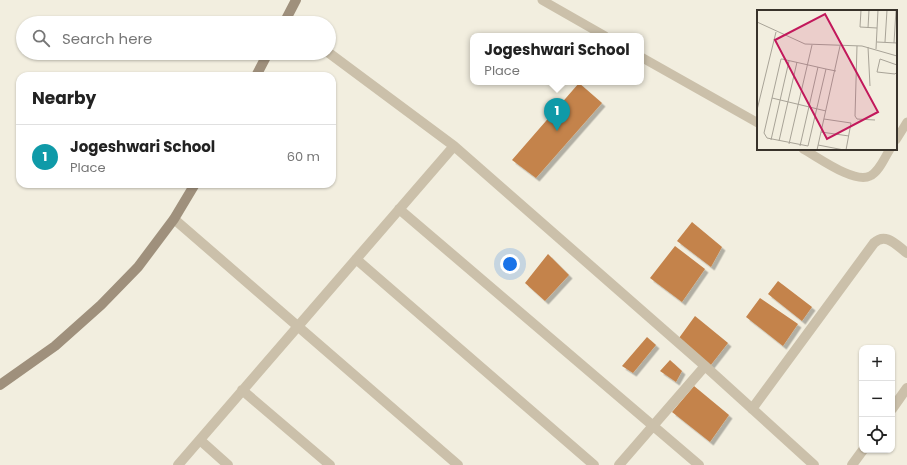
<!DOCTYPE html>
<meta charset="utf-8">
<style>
:root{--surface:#fff;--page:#f2f2f2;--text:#222;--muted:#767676;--line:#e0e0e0;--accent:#ea580c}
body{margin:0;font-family:Poppins,sans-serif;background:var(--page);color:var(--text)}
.controls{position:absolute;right:12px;bottom:12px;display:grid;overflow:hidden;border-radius:8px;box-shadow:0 1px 3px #0004}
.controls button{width:36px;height:36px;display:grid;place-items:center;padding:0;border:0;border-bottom:1px solid var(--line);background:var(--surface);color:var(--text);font:20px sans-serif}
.you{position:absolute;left:510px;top:264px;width:14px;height:14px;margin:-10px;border:3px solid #fff;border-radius:50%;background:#1a73e8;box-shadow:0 0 0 6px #1a73e833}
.badge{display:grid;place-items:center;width:26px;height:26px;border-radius:50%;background:var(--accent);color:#fff;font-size:13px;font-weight:700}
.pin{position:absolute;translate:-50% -33px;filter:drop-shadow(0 1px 2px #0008)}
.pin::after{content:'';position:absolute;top:21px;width:14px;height:12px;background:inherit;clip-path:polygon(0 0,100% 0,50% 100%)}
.popup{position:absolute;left:470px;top:33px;width:174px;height:52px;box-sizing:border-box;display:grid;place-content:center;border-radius:8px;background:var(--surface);filter:drop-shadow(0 1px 3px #0005);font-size:13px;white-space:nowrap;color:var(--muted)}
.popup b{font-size:15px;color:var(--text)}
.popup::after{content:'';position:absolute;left:50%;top:100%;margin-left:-8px;border:8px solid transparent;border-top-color:var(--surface)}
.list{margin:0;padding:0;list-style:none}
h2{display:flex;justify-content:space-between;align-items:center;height:52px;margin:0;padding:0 16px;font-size:17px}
h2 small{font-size:13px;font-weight:400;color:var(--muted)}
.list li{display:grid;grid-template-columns:26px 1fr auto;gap:12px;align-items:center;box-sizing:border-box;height:64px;padding:0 16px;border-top:1px solid var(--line)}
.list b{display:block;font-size:15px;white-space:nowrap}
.list p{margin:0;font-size:13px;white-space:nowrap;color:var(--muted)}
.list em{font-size:13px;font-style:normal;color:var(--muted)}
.icon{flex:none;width:22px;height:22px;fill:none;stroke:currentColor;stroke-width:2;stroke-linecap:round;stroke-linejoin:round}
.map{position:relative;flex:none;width:907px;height:465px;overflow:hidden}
.search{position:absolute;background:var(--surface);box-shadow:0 1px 3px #0004;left:16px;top:16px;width:320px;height:44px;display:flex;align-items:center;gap:10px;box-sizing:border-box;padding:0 14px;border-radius:22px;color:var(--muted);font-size:15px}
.panel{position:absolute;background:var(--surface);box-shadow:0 1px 3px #0004;left:16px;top:72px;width:320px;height:116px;border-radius:12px}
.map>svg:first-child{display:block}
.building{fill:#c4834b;filter:url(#shadow)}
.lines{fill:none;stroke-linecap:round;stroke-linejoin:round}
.lane{stroke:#cbc0aa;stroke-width:9}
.street{stroke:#cbc0aa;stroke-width:10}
.secondary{stroke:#9f907c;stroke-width:10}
.inset-road{fill:none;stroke:#a8a397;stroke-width:1}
.view{fill:#c2185b;fill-opacity:0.15;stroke:#c2185b;stroke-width:2}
.inset-edge{fill:none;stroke:#38322a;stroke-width:2}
</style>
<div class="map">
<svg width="907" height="465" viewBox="0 0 907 465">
<defs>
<filter id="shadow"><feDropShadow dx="3.5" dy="3.5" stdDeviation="0" flood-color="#0004"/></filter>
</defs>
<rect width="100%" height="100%" fill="#f2eedf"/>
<path class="building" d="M579,83l23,20 -66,75 -24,-18z
M692,222l30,25 -11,20 -34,-26z
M675,246l30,23 -23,33 -32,-24z
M548,254l21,21 -24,26 -20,-18z
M778,281l34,26 -10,14 -34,-27z
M760,298l38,26 -15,22 -37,-29z
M695,316l33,27 -18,23 -31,-28z
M647,337l9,8 -23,28 -11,-7z
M670,360l12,11 -6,11 -16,-11z
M694,386l35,29 -19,27 -38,-30z"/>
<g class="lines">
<path class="lane" d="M542,0l63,36
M641,57l117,66
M896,140l11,-18
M803,149c15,8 51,35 67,27 9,-4 15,-19 20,-27"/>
<path class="street" d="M329,53l125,93 251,220 109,99
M399,209l300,256
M174,219l284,246
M356,259l238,206
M242,390l88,75
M752,409l122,-166c12,-11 22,2 33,10
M892,409l15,-21
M200,440l28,25
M178,465l276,-319
M619,465l86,-99
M852,465l11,-15"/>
<path class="secondary" d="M284,23l12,-23
M256,76l12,-23
M0,385l55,-39 46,-41 37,-38 36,-48 21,-35"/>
</g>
<g transform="translate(757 10)">
<rect width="140" height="140" fill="#f2eedf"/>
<path class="inset-road" d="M104,0l-1,17 17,1M0,12l48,22 57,2 35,10M111,18l1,-18M120,32l20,1M128,32l2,-32M137,33l2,-33M100,36l-2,70 2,3 18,1M111,37l2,39M119,39l2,-39M140,55l-17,-6 -3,13 18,2 2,-2M69,59l-18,77 -41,-8 -3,-5 17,-74h1l44,10 10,2M15,88l54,13M0,100l19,-78M67,109l27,4 -5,27M64,122l28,4M14,130l18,-79M22,131l18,-79M32,134l23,-99M61,135l26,5M43,136l18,-79M60,140l23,-104"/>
<path class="view" d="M68,4l53,98 -51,27 -52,-99z"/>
<rect width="140" height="140" class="inset-edge"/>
</g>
</svg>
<div class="controls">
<button>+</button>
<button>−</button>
<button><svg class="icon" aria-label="locate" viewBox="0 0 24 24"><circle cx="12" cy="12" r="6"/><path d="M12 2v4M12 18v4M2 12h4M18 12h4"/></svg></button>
</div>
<div class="you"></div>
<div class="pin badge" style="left:557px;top:131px;background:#0f9aa8">1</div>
<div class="popup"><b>Jogeshwari School</b>Place</div>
<div class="search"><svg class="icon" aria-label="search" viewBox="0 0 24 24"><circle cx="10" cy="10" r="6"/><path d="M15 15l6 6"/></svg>Search here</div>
<section class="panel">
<h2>Nearby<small></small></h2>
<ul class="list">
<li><span class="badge" style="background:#0f9aa8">1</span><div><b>Jogeshwari School</b><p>Place</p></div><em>60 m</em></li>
</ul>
</section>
</div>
